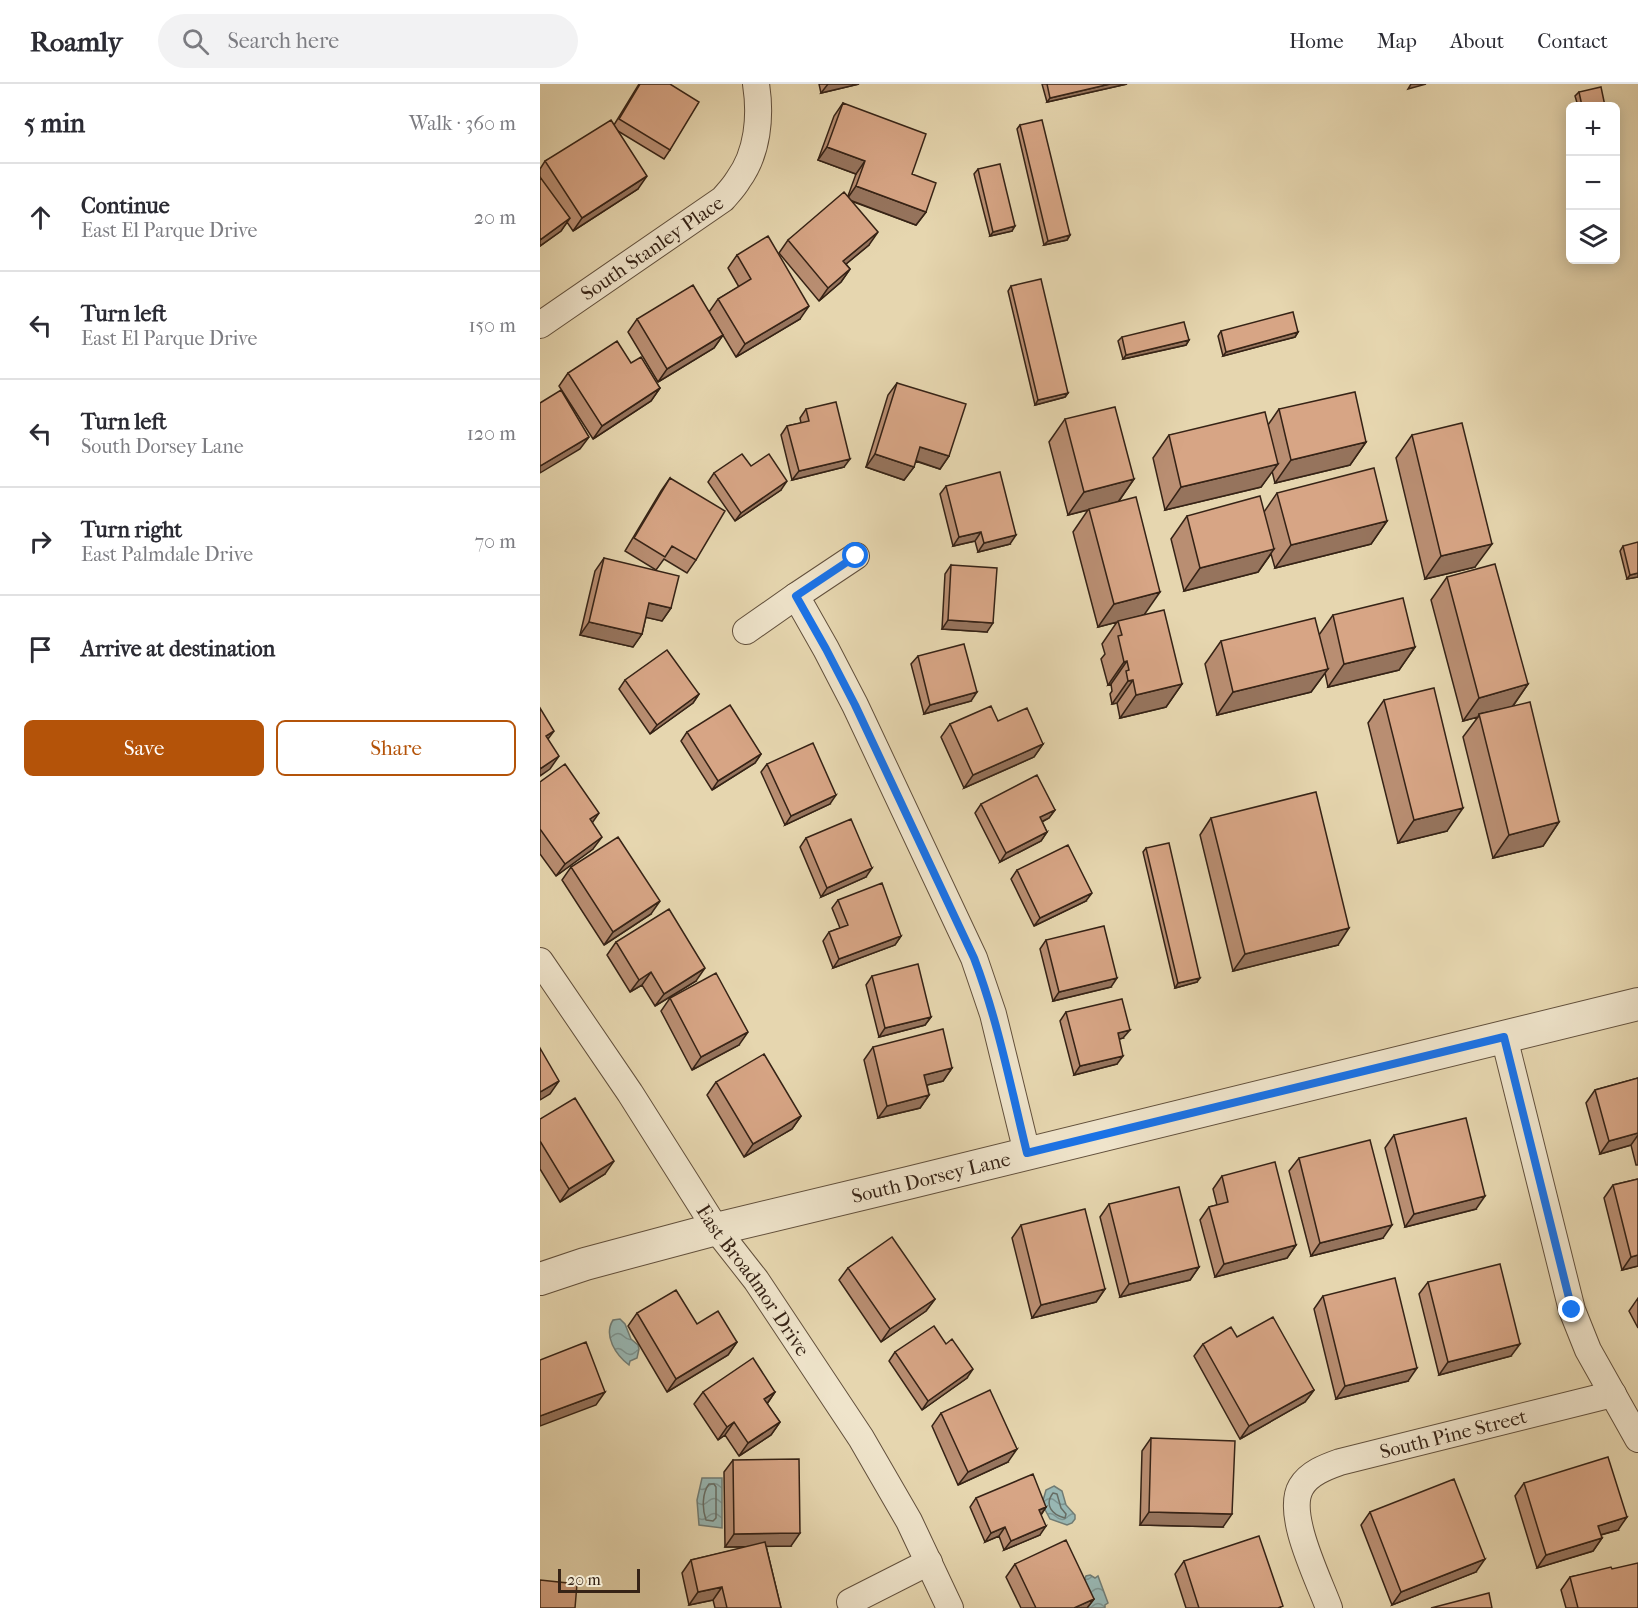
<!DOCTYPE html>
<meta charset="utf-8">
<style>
:root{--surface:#fff;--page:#f2f2f3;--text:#2b2b33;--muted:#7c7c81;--line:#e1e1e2;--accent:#b45309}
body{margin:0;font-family:"IM FELL French Canon",serif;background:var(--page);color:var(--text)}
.controls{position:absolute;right:18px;top:18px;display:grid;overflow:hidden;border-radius:9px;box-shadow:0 3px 15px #0003}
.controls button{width:54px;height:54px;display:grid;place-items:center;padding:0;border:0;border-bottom:2px solid var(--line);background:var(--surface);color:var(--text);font:30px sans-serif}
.scale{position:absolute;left:18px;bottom:15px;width:82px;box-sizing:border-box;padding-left:6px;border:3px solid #362316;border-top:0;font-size:16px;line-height:21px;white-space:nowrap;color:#362316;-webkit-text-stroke:4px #efe4cb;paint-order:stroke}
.stop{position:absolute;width:18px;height:18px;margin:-14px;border:4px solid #1a73e8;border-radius:50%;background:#fff}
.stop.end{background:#1a73e8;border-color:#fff;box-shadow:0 2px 6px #0008}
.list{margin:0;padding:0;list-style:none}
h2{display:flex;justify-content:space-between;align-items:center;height:78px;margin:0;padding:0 24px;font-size:26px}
h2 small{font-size:20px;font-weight:400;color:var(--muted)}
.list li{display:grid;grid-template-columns:39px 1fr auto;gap:18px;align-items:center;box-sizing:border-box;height:108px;padding:0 24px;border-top:2px solid var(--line)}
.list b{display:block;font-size:22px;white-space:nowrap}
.list p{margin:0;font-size:20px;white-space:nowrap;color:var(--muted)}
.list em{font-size:20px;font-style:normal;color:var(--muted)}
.actions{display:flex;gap:12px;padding:18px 24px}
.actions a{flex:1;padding:14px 0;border:2px solid var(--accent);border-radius:9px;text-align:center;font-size:21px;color:var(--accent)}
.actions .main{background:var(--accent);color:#fff}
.icon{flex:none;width:33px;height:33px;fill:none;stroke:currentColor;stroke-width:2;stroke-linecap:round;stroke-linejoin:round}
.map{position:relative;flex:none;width:1098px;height:1524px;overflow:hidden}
header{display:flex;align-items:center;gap:36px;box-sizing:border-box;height:84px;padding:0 30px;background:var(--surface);border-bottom:2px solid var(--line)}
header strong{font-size:28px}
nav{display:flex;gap:33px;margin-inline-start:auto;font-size:21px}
.search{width:420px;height:54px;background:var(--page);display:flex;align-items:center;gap:15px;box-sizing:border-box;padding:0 21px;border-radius:33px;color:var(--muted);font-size:22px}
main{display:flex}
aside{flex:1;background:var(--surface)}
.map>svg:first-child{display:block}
.water{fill:url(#water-waves);stroke:#717c74;stroke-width:1.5}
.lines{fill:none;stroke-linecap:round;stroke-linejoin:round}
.shore{stroke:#676d64;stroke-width:1.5}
.minor-casing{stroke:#62503c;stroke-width:28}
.tertiary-casing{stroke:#62503c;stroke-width:34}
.minor{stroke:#efe4cb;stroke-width:26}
.tertiary{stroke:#efe4cb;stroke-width:32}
.wall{fill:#b98e72;stroke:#362316;stroke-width:1.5}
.shaded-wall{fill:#96745d;stroke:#362316;stroke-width:1.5}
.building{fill:#d7a585;stroke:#362316;stroke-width:1.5}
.route{stroke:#1a73e8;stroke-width:8}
.labels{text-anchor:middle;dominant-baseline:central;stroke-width:4.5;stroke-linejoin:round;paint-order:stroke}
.street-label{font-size:20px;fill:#362316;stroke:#efe4cb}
</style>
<header>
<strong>Roamly</strong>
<div class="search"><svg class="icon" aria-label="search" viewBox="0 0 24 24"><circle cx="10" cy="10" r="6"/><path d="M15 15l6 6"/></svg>Search here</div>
<nav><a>Home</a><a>Map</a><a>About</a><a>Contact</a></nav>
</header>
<main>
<aside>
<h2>5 min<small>Walk · 360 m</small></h2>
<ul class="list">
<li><svg class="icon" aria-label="ahead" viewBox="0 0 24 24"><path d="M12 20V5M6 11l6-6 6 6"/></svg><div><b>Continue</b><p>East El Parque Drive</p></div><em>20 m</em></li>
<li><svg class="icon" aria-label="left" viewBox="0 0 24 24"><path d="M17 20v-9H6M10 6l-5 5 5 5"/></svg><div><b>Turn left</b><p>East El Parque Drive</p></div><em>150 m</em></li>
<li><svg class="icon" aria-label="left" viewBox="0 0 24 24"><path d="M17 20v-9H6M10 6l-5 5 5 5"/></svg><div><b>Turn left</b><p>South Dorsey Lane</p></div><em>120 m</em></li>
<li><svg class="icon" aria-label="right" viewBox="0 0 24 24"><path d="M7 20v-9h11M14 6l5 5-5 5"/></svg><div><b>Turn right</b><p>East Palmdale Drive</p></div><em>70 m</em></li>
<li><svg class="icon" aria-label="arrive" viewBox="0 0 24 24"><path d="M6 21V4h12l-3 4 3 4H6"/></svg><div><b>Arrive at destination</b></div></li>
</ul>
<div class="actions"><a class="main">Save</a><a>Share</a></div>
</aside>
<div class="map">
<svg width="1098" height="1524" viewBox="0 0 1098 1524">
<defs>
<pattern id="water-waves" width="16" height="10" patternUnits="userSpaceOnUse" patternTransform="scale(1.5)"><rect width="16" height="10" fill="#98b7b3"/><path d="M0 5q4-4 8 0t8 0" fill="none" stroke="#7d9491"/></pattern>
</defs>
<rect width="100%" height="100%" fill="#e6d6af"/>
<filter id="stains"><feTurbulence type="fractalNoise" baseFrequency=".00333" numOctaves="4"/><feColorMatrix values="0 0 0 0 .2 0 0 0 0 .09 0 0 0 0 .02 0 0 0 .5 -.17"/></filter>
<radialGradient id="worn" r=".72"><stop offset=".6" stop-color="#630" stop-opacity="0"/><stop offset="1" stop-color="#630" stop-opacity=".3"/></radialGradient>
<path class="water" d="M80,1235l5,5 6,15 7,6 1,4 -2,9 -7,3 -1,4c-13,-10 -26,-29 -16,-45z
M162,1394h20v50l-23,-3 -2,-25z
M514,1402l8,5 4,14 9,10v4l-3,4 -5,2 -17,-6 -8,-15 4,-14z
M550,1491l5,3 3,-2 10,27 -3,2v3h-16l-10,-24 4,-1 3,-7z"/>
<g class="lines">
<path class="shore" d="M169,1400h5l2,3v31l-3,3 -7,-1c-4,-11 -4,-27 3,-36z
M513,1409l4,1 4,14 5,6 -1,4c-13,-3 -21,-13 -12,-25z"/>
<defs>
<g id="minor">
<path id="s1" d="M0,241l183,-126c5,-6 11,-12 15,-19 20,-27 23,-64 18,-96"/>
<path d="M316,472l-60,40 30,53 29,56 119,253 19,56 34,139"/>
<path d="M206,547l50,-35"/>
<path id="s2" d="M0,877l90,132 86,136 40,51 105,158 48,83 41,87"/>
<path d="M964,953l68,273 16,40 50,89"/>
<path d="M310,1518l79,-40"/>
<path id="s3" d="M789,1524c-10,-28 -44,-94 -28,-121 8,-14 25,-20 39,-25l273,-68"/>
</g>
<g id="tertiary">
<path id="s4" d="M0,1195l45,-15 131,-35 192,-46 730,-179"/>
</g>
</defs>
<use href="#minor" class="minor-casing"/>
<use href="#tertiary" class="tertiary-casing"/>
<use href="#minor" class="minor"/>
<use href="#tertiary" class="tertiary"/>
</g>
<path class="wall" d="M99,0h31v66l-6,9 -46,-28 20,58 -65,42 -6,-9 -6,9 -21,15v-77l5,-8 69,-36z
M279,0h40l-38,9z
M502,0h85l-80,18z
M1039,8l26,14h-27l-3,-10z
M303,19l69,71 14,38 -10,13 -65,-24 18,44 -23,19 4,5 -9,13 -22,19 -40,-48 9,-13 60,-44 8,-22 -38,-14 16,-44z
M480,41l50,110 -3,5 -23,5 -27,-116z
M438,85l34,62 -22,5 -16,-62z
M197,171l63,64 -64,38 -27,-45 9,-13 21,-12 -11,-19z
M471,202l57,107 -3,4 -30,8 -27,-114z
M97,235l86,16 -9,13 -56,34 -30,-50z
M681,247l77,1 -3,5 -72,19 -5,-20z
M582,253l67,3 -3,5 -63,14 -5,-18z
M91,279l29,25 -9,13 -58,38 -34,-53 9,-13z
M357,299l52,73 -9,13 -25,-8 -1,6 -10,13 -38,-13 22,-72z
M266,325l38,58 -52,13 -11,-45 6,-9 14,-3 -1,-5z
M739,325l87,33 -16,23 -75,18 -3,-12 -11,16 -96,23 -12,-52 16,-23 99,-10z
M525,335l69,60 -15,22 26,113 37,70 -16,23 -46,11 -3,-15 -5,1 -2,-10 2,-3 -1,-7 -3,1 -7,-26 4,-5 -3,-10 15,-22 -19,5 -25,-95 15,-22 -20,5 -19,-73z
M872,351l63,132 -50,12 -29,-121z
M211,382l30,24 -46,31 -27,-39 6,-9z
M130,394l26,82 -9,13 -23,-14 -8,11 -31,-19 36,-60z
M406,402l64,58 -32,8 -3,-11 -22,5 -13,-52z
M737,409l110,28 -16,23 -96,24 -4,-14 -13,18 -74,19 -13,-52 16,-23 77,-4z
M1083,462l15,31 -11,2 -7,-28z
M64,474l67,50 -9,13 -16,-4 -4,17 -9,13 -53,-12 15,-64z
M411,481l36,67 -45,-3 3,-55z
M907,493l81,107 -15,22 46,116 -16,24 -50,12 -30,-121 15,-20 -15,4 -32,-121z
M793,531l82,32 -16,23 -71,17 -3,-14 -14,19 -94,23 -12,-51 16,-23 98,-6z
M378,572l53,45 -47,13 -13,-50z
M85,596l74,14 -6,9 -43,31 -31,-45z
M844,616l63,131 -49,12 -30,-120z
M458,637l45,23 -9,13 -70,31 -23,-51 9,-13z
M147,648l74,22 -6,9 -43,27 -31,-49z
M227,680l63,40 -45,21 -24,-53z
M0,698l52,41 1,26 -37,27 -16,-22z
M441,720l74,6 -6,8 -7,4 5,10 -6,9 -41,21 -25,-49z
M671,734l127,127 -105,26 -33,-136z
M266,754l60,39 -45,20 -21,-50z
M606,764l51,134 -22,6 -32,-136z
M31,783l80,47 -47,31 -42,-65z
M477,786l69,31 -52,25 -23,-47z
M298,816l63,36 -6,9 -62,23 -10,-27 6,-9 11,-4 -8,-20z
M506,856l65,47 -58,14 -13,-52z
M76,858l80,39 -41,25 -13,-21 -12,7 -23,-37z
M332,892l59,41 -6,8 -46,12 -13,-52z
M130,914l69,47 -47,25 -31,-59z
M526,928l57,26 -4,1 -2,25 -43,11 -14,-54z
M333,963l79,21 -9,13 -16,4 2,10 -9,13 -42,10 -14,-58z
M1098,994v87h-2l-5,-20 -31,9 -14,-51 9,-13z
M176,998l85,34 -9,13 -48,28 -37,-62z
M0,1035l65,55 -45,28 -20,-33z
M854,1051l82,74 -71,18 -20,-79z
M759,1074l84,80 -72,18 -22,-85z
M682,1092l74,69 -9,13 -72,19 -15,-57 9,-13 8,-2 -4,-16z
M1098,1095v87l-16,4 -18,-72 9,-13z
M569,1120l90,63 -9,13 -70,17 -20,-80z
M481,1141l84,64 -9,13 -64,16 -20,-80z
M308,1184l87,31 -9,12 -45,31 -42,-62z
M888,1198l83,74 -72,19 -20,-81z
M783,1212l85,85 -72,18 -22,-90z
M1098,1214v30l-9,-17z
M97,1229l60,11 40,18 -9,13 -61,37 -39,-66z
M663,1260l111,46 -9,12 -65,37 -46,-83z
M355,1268l72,26 -45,32 -33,-49z
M163,1308h72l-8,12 13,18 -9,13 -32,21 -14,-21 -7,5 -24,-36z
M401,1329l67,49 -50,23 -26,-59z
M611,1354l72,89 -83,-2 2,-74z
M193,1376l58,86h-25l15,62h-66l-2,-8 -24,5 -7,-32 9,-13 57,-13h-23l-1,-75z
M984,1399l94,47 -17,5 1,3 -9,13 -56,17 -22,-72z
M436,1414l70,9 -5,8 -1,20 -36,15 -5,-14 -14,6 -15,-35z
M830,1428l106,60 -84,33 -31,-80z
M644,1477l97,47h-95l-11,-34z
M475,1480l79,35 -7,9h-66l-15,-31z
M1072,1485l26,39h-72l-5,-18 9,-13z"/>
<path class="shaded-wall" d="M288,0h31l-38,9z
M570,0h17l-80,18 3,-4z
M871,0h15l-18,5z
M287,63l38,14 -9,13 -38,-14z
M107,92l-9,13 -65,42 9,-13z
M316,102l70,26 -10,13 -69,-26z
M30,134l-9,13 -21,15v-6z
M475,142l-3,5 -22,5 3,-4z
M338,148l-9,13 -35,29 9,-13z
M530,151l-3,5 -23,5 4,-4z
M310,185l-9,13 -22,19 9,-13z
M269,222l-9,13 -64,38 9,-13z
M758,248l-3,5 -72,19 3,-4z
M183,251l-9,13 -56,34 9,-13z
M649,256l-3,5 -63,14 3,-4z
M120,304l-9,13 -58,38 9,-13z
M528,309l-3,4 -30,8 3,-5z
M49,353l-9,12 -40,24v-7z
M826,358l-16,23 -75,18 16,-23z
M380,363l29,9 -9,13 -29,-10z
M335,370l39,13 -10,13 -38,-13z
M310,375l-6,8 -52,13 7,-9z
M738,380l-17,23 -96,23 16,-23z
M594,395l-16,23 -50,13 16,-23z
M247,397l-6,9 -46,31 6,-8z
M847,437l-16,23 -96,24 16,-23z
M441,448l-6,9 -22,5 6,-9z
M476,451l-6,9 -32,8 6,-9z
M952,460l-17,23 -50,12 16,-23z
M734,465l-16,23 -74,19 16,-23z
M1098,489v4l-11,2 3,-4z
M620,508l-16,23 -46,12 16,-23z
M109,519l22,5 -9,13 -22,-5z
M408,536l45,3 -6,9 -45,-3z
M49,538l53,12 -9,13 -53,-12z
M875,563l-16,23 -71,17 16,-23z
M587,577l-16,23 -3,1 16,-23z
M788,585l-17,23 -94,23 16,-23z
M593,596l-16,23 -5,1 16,-23z
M642,600l-16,23 -46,11 16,-23z
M988,600l-16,23 -33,7 -1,3 -15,4 16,-23z
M437,608l-6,9 -47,13 6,-9z
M159,610l-6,9 -43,31 7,-9z
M14,647l-9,12 1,-7z
M503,660l-9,13 -70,31 9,-13z
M221,670l-6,9 -43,27 6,-9z
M19,672l-9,13 -10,7v-7z
M296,711l-6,9 -45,21 6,-9z
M923,724l-16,23 -49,12 16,-23z
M515,726l-6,8 -16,8 7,-9z
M59,729l-9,13v-7z
M1019,738l-16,24 -50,12 16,-23z
M507,748l-6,9 -41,21 6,-9z
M62,753l-9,12 -37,27 9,-12z
M332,784l-6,9 -45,20 6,-9z
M552,809l-6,8 -52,25 6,-8z
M120,817l-9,13 -47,31 9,-13z
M809,844l-11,17 -105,26 12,-17z
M361,852l-6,9 -62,23 6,-9z
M165,884l-9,13 -41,25 9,-12z
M111,888l-9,13 -12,7 9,-12z
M577,894l-6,9 -58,14 6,-9z
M660,894l-3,4 -22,6 3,-5z
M391,933l-6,8 -46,12 6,-9z
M590,946l-7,8 -11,3 6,-8z
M208,948l-9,13 -47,25 9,-13z
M583,972l-6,8 -43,11 6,-9z
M412,984l-9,13 -28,7 9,-13z
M19,997l-9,13 -10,6v-8z
M389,1011l-9,13 -42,10 9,-12z
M261,1032l-9,13 -48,28 9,-13z
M1098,1049v2l-7,10 -31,9 9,-13z
M74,1077l-9,13 -45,28 9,-13z
M945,1112l-9,13 -71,18 9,-13z
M852,1141l-9,13 -72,18 9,-13z
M756,1161l-9,13 -72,19 9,-13z
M1098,1171v11l-16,4 9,-13z
M659,1183l-9,13 -70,17 9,-13z
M565,1205l-9,13 -64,16 9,-13z
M395,1215l-9,12 -45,31 9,-13z
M197,1258l-9,13 -61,37 9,-13z
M980,1260l-9,12 -72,19 9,-13z
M877,1284l-9,13 -72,18 9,-13z
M433,1285l-6,9 -45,32 6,-9z
M774,1306l-9,12 -65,37 9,-13z
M65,1308l-9,13 -56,21v-10z
M235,1308l-9,13 -2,-6z
M194,1338l-9,13 -7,5 9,-13z
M240,1338l-9,13 -32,21 9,-13z
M477,1365l-9,13 -50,23 10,-13z
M506,1423l-6,9 -1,-6z
M609,1428l83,2 -9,13 -83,-2z
M1087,1433l-9,13 -29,8 9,-12z
M506,1442l-6,9 -36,15 7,-9z
M465,1443l-6,9 -14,6 6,-9z
M260,1449l-9,13 -66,1 9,-13z
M1062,1454l-9,13 -56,17 9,-13z
M945,1475l-9,13 -84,33 9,-13z
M182,1503l-9,13 -24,5 9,-13z
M554,1515l-7,9h-13z"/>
<path class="building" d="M100,0h30l29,18 -29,48 -51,-31z
M507,0h63l-60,14z
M1061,3l4,19h-23l-3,-14z
M303,19l83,31 -14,40 24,9 -10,29 -70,-26 9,-25 -38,-14z
M71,36l36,56 -65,42 -37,-57z
M502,36l28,115 -22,6 -28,-116z
M460,80l15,62 -22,6 -15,-63z
M0,93l30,41 -30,22z
M304,108l34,40 -35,29 7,8 -22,19 -40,-48z
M228,152l41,70 -64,38 -27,-45 33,-20 -14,-24z
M501,195l27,114 -30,7 -27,-114z
M153,201l30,50 -56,34 -30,-50z
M753,228l5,20 -72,20 -5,-21z
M644,238l5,18 -63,15 -4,-18z
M77,257l14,22 10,-6 19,31 -58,38 -34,-53z
M357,299l69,21 -17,52 -29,-9 -6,20 -39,-13z
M21,306l28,47 -49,29v-63z
M815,308l11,50 -75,18 -12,-51z
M296,318l14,57 -51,12 -12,-45 22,-5 -3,-12z
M575,323l19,72 -50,13 -19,-73z
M725,328l13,52 -97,23 -12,-52z
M922,339l30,121 -51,12 -29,-121z
M202,370l9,12 18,-12 18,27 -46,32 -27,-40z
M834,384l13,53 -96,24 -14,-52z
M460,388l16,63 -32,8 -3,-11 -22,5 -13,-51z
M130,394l55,33 -29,49 -24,-14 -7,11 -31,-19z
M720,412l14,53 -74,19 -13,-52z
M596,413l24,95 -46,12 -25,-95z
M1098,458v31l-8,2 -7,-29z
M64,474l75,18 -8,32 -22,-5 -7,31 -53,-12z
M955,480l33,120 -49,14 -32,-121z
M411,481l46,3 -4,55 -45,-3z
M863,514l12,49 -71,17 -11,-49z
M624,526l18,74 -46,11 -3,-15 -5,1 -2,-10 3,-1 -2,-9 -3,1 -6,-26 4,-1 -4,-14z
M775,534l13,51 -95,23 -12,-51z
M424,560l13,48 -47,13 -12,-49z
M127,566l32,44 -42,31 -32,-45z
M894,604l29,120 -49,12 -30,-120z
M990,618l29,120 -50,13 -30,-121z
M190,621l31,49 -43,27 -31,-49z
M451,622l7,15 29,-13 16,36 -70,31 -23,-51z
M0,624l14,23 -8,5 13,20 -19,13z
M273,659l23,52 -45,21 -24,-52z
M25,680l34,49 -9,6 12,18 -37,27 -25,-35v-47z
M497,691l18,35 -15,7 7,15 -41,21 -25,-49z
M776,708l33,136 -104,26 -34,-136z
M311,735l21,49 -45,20 -21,-50z
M78,753l42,64 -47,31 -42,-65z
M629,759l31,135 -22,5 -32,-135z
M528,761l24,48 -52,25 -23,-48z
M342,799l19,53 -62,23 -10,-27 19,-7 -10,-25z
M129,825l36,59 -41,26 -13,-22 -12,8 -23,-38z
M564,842l13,52 -58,14 -13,-52z
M378,880l13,53 -46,11 -13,-52z
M176,889l32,59 -47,25 -31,-59z
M582,915l8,31 -12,3 5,23 -43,10 -14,-54z
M403,945l9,39 -28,7 5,20 -42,11 -14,-59z
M0,964l19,33 -19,11z
M224,970l37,62 -48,28 -37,-62z
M1098,994v55l-29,8 -14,-51z
M35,1014l39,63 -45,28 -29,-48v-22z
M926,1034l19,78 -71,18 -20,-79z
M830,1056l22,85 -72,18 -21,-85z
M735,1078l21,83 -72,19 -15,-57 19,-5 -6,-26z
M1098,1095v76l-7,2 -18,-72z
M639,1103l20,80 -70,17 -20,-80z
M545,1125l20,80 -64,16 -20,-80z
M352,1153l43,62 -45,30 -42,-61z
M960,1180l20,80 -72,18 -20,-80z
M855,1194l22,90 -72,18 -22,-90z
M136,1206l21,34 21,-13 19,31 -61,37 -39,-66z
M733,1233l41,73 -65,36 -46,-82 28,-17 6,10z
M394,1242l12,18 6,-5 21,30 -45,32 -33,-49z
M46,1258l19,50 -65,24v-56z
M213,1274l22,34 -11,7 16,23 -32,21 -14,-21 -7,5 -24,-35z
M450,1306l27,59 -49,23 -27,-59z
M611,1354l84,3 -3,73 -83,-2z
M1068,1373l19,60 -29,9 4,12 -56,17 -22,-72z
M259,1375l1,74 -66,1 -1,-74z
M493,1390l13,33 -7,3 7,16 -35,15 -6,-14 -14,6 -15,-35z
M914,1395l31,80 -84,33 -31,-80z
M719,1452l24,70 -5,2h-79l-15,-47z
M526,1456l28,59 -20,9h-38l-21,-44z
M225,1458l16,66h-54l-5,-21 -24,5 -7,-32z
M1098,1479v45h-60l-8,-31 41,-10 1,2z
M0,1496l37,4 -2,24h-35z
M949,1509l3,15h-61z"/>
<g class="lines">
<path class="route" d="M316,472l-60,40 30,53 29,56 119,253c24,63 37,130 53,195l477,-116 68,273"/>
</g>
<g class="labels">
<g class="street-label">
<text stroke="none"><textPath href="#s1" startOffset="136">South Stanley Place</textPath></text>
<text stroke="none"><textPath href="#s4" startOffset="404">South Dorsey Lane</textPath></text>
<text stroke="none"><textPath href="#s2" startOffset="384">East Broadmor Drive</textPath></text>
<text stroke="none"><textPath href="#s3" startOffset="291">South Pine Street</textPath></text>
</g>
</g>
<rect width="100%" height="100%" filter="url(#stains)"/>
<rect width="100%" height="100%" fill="url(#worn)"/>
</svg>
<div class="controls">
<button>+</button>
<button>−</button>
<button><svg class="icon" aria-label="layers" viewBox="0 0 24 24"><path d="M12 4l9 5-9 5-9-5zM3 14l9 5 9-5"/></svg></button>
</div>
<div class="scale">20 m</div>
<div class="stop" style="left:316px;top:472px"></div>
<div class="stop end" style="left:1032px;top:1226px"></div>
</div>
</main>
